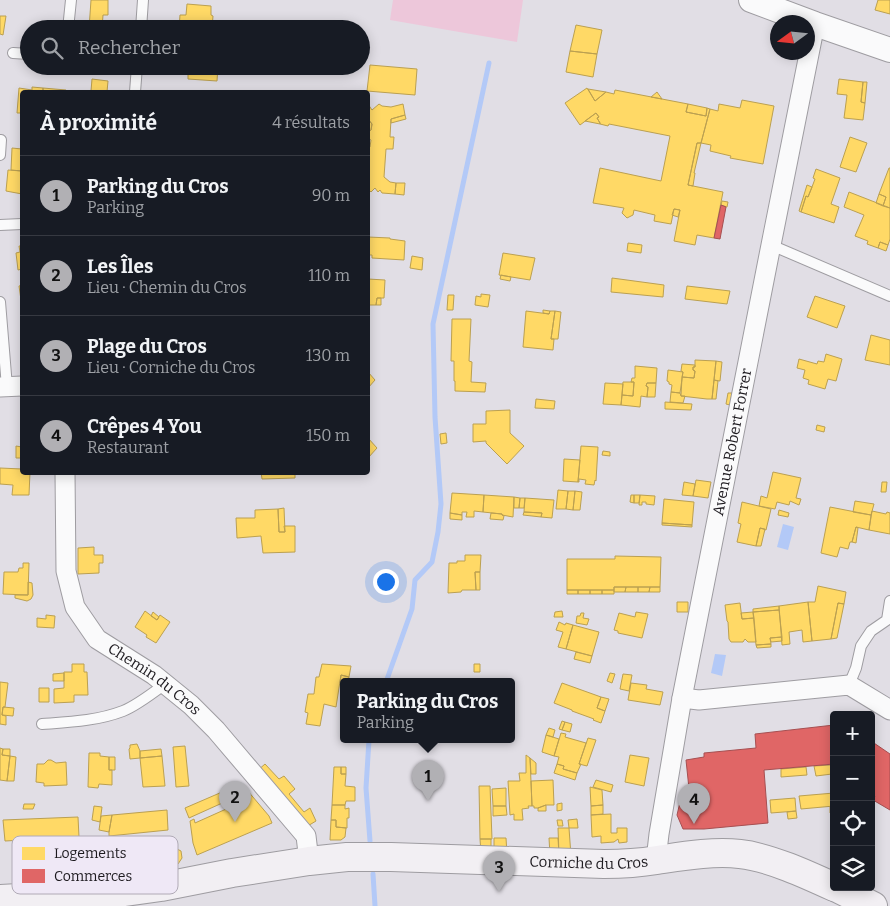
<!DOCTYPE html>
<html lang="fr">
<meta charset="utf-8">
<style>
:root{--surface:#171b24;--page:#242831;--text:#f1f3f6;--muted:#9ea1a6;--line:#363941;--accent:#b1b0b4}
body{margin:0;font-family:Bitter,serif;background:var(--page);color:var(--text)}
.controls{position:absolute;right:15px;bottom:15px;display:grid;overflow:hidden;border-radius:5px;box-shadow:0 2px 12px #0003}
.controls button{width:45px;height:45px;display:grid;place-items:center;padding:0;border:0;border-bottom:1px solid var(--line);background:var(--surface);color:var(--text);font:25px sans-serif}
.compass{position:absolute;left:770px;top:15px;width:45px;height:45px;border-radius:50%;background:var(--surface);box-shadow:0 2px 12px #0003;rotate:255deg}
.you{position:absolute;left:385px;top:581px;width:18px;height:18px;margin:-12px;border:4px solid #fff;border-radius:50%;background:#1a73e8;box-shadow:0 0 0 8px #1a73e833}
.badge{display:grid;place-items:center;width:32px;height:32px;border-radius:50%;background:var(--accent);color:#111;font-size:16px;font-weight:700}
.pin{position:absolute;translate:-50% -41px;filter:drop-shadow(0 1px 2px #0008)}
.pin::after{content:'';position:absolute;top:26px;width:18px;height:15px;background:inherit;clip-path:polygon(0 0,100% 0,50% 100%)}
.popup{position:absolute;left:340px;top:678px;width:175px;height:65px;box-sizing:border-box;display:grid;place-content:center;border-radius:5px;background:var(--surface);filter:drop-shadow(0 1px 4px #0005);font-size:16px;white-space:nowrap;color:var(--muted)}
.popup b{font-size:19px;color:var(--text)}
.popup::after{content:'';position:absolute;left:50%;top:100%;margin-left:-10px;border:10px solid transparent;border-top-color:var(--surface)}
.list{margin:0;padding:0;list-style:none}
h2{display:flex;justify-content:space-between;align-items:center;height:65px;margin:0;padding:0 20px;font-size:21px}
h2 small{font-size:16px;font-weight:400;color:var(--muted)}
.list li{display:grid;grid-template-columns:32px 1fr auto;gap:15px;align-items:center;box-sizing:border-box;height:80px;padding:0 20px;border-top:1px solid var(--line)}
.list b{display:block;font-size:19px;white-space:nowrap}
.list p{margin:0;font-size:16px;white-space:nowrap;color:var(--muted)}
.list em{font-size:16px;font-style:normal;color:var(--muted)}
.icon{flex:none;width:28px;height:28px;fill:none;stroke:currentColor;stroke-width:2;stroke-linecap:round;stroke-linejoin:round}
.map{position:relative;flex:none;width:890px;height:906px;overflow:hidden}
.search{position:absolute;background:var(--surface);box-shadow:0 2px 12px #0003;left:20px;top:20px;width:350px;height:55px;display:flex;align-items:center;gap:12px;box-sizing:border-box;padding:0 18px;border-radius:28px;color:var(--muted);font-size:19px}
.panel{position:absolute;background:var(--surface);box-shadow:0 2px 12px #0003;left:20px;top:90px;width:350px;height:385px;border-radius:5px}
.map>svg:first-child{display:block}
.green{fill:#edc7da}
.water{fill:#b3c9f7}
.homes{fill:#ffd966;stroke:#bba051}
.shops{fill:#e06666;stroke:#a64f51}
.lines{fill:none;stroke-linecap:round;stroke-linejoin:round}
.stream{stroke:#b3c9f7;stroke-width:5}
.service-casing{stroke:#9e9ca1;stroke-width:12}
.minor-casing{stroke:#9e9ca1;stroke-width:21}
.tertiary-casing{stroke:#9e9ca1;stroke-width:26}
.secondary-casing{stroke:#9e9ca1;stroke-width:30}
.service{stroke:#fafafb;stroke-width:10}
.minor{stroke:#fafafb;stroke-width:19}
.tertiary{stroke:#fafafb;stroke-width:24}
.secondary{stroke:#f2eff3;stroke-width:28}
.labels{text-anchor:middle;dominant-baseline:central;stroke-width:5;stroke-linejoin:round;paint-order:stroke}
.street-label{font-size:15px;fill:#1d1a1f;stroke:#efe8f6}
.key{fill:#efe8f6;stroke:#b0aab6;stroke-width:1}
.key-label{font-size:14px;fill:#1d1a1f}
</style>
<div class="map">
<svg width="890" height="906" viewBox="0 0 890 906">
<rect width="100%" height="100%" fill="#e1dee5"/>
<path class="green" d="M393,0h130l-6,42 -127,-22z"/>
<path class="water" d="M783,524l11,3 -6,23 -11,-3z
M715,654l11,1 -4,21 -11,-3z"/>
<path class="homes" d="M91,0h17v15h-5l-1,14h-13z
M878,0h12v14l-15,-4z
M187,4l24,2v9l2,1 -1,13h-33l1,-14h6z
M0,16h6l-3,19 -3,-1z
M576,25l26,5 -5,24 -27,-3z
M570,51l27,3 -4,23 -27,-5z
M370,65l47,4 -2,26 -48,-4z
M188,66h30l-1,15 -29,-2z
M92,79l16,2 -1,11h-18l2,-1z
M839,79l24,3 -2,20 4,1 -2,17 -19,-2 3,-23 -10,-1z
M863,82h4l-2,21 -4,-1z
M32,87l11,1v4h-21v21h-5l2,-25 13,2z
M43,88l23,2v2h-23z
M587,88l8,13 11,-9 8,2 1,-4 73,14 -2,8 20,4 1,-8 3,1 -9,34h-4l-9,42 35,7 -9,46 -17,-3 -2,10 -21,-4 6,-31 -6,-1 -3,15 -17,-3 1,-6 -21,-5 -1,5 -6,3 -5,-5 2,-5 -31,-5 7,-35 61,13 9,-45 -61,-12 -1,2 -8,-2v-1l-3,-5 2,-1 -3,-4 -16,12 -15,-22z
M588,89l18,3 -11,9z
M657,92l5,7 -11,-2z
M742,100l32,6 -11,58 -33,-6 1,-2 -21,-5 1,-6 -10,-2 9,-34 8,2 1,-7 21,4z
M368,104l4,6 7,-6 3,2 9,1 12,-3 2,11 -14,4 -1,18h4l-1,12h-7l-2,28 6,5 6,1 -1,11 -13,-1 -2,-3 -2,2 -3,-4 -4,4 -3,-3v-42h2l1,-7 -3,-2v-5l3,-3 1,-6 -4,-5v1z
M688,104l19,4 -1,8 -20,-4z
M596,113l3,4 -2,1 3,5v1l-15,-3z
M405,115l1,4 -15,4v-4z
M368,119l4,5 -1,6 -2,2 -1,-2z
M850,137l17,6 -11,29 -16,-5z
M697,143h4l-7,30h1l-2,13 -5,-1z
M12,148l10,1v22l-11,-1z
M889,168h1v40l-7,-2 3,-9 -7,-3z
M816,169l24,9 -9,26 8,3 -5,16 -33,-11 5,-16 2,1 4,-10 3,-8 -2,-1z
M8,170l14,1v23l-16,-3z
M396,183h9l-1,12 -9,-1z
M807,185l5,2 -4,10 -2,-1 -5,16 -2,-1z
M849,192l41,16v31l-2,6 -8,-3 -2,6 -11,-4 1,-3 -13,-5 9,-21 -20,-8z
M879,194l7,3 -3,9 -7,-3z
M722,201l6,1 -1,5 -6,-2z
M674,209l6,1 -2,7 -6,-2z
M368,237l22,1v1l15,2 -1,19 -32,-2v-3h-4z
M880,242l8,3 -2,6 -8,-3z
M628,243l14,2 -1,8 -14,-2z
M19,246h3v23l-4,1 -2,-17 4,-1z
M503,253l32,5 -5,22 -31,-5z
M412,256l11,2 -1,12 -12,-2z
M501,275l10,2 -1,4 -10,-2z
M612,278l52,7 -1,12 -52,-5z
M368,279l17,1 -1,18h-7l-1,7h-8z
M22,285v15h-1l-2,-14z
M687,286l43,5 -3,13 -42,-5z
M481,294l9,1 -2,12 -13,-2 1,-9 5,1z
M448,295h6l-1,15h-6z
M815,296l30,10 -8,22 -30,-11z
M377,298h4v7h-5z
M543,310l7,1 -1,3 -6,-1z
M526,311l23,3 1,-3h5l-4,28h3l-1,11 -30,-3z
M555,311l6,1 -3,27h-7z
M452,319h19l-2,42 3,1 -1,20 15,1 -1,9 -30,-1v-10h-1v-20h-3z
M871,335l19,5v25l-25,-5z
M826,354l16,5 -6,22 -8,-2 -3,10 -17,-5 1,-4 -6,-2 2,-8 -8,-2 2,-9 18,5 1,-3 6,1z
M695,360l21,1 -4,38h-5l-26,-3 1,-19 12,1 1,-7 -2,-1v-3h2z
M716,361l6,1 -2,19 -6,-1z
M682,364l13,1v2h-2v3l2,1 -1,7 -12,-1 1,-5 -2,-1z
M635,366l22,2 -1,15h-9l-1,3 2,1 -1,10 -6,-1 -1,11 -19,-2 1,-10 11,1 1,-14h-3l1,-4h3z
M668,370l15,2 -3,21 -9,-1 1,-7 -3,-1v-2l-2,-1z
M368,372l7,8 -7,8z
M714,380l4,1 -2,18h-4z
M623,382h11l-1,14 -11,-1z
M605,383l18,1 -2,21 -18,-1z
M647,383h9l-1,14h-8l1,-10 -2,-1z
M671,392l9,1 1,3h4l-2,7 -13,-1z
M728,393h4l-2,12 -4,-1z
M536,399l19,2 -1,8 -19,-1z
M665,402l27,2 -1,6 -26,-1z
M510,410v23l14,13 -17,18 -21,-21v-2l-13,1v-18h13v-13z
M817,425l8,2 -1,5 -8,-2z
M368,433v5l9,10 -9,10z
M446,433l1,10 -6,1 -1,-10z
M16,446l6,1v11h-6z
M581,446l17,1 -2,34 -1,-1 -1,5 -9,-1 1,-4 -7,-1v3h-1z
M603,451l7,1v4l-8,-1z
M564,459l16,1 -2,22 -15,-1z
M0,468l22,1v3h8l-1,23h-17l1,-10 -13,-1z
M261,472h34v6l-33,1z
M773,472l28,6 -5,20 5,1 -2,6 -9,-4 -1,4 -12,-3 -2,7 -16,-3 2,-10 6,2z
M696,480l15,2 -3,16 -15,-2z
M684,482l11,2 -2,12 -11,-1z
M882,482h5l-1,10h-5z
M558,490l10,1 -2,18h-10z
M568,491h7l-2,19 -7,-1z
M575,491l7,1 -2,18h-7z
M452,493l32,2 -1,17 -9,-1v6h-8l1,-5h-5v3l-12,-2z
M484,495l30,2 -1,20 -11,-2v-1l-19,-2z
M631,495h3v8l-4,-1z
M634,495h6l-1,8h-5z
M640,495l15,1 -1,9 -8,-1v-2h-4v3h-3z
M514,497l6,1 -1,10h-5z
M520,498h5l-1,10h-5z
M525,498l29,2 -2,18 -11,-1 1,-4 -18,-1z
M664,499l30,3 -2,23 -30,-2z
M855,501l19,3 -3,11 -18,-3z
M742,502l29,7 -5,21 -6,-2 -4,18 -19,-4 4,-18 -3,-1z
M830,507l41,8 -2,15 -13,-3 -4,15h-2l-2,7 -8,-2 -3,10 -16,-4z
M284,508l1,24h-6l-1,-23z
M278,509l1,23h6l-1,-6h11v26l-32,1 -2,-17 -24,2 -1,-20h19v-8z
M779,510l10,3 -1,4 -10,-2z
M872,511l14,3 1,-2 3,1v21l-21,-4z
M524,512l18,1 -1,4 -18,-2z
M450,513l12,2v5l-12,-1z
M491,513l11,1v1l2,1 -1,4 -13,-1z
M662,523l30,2v2l-30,-2z
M856,527l2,1 -2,15 -4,-1z
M760,528l5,1 -4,17h-5z
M94,547v8h9v8h-4v10l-21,1v-26z
M465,555h16l-1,17h-5l1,18h-14l-1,2 -13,1 1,-30h8v-2h8z
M615,556l46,1 -1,30h-46v3h-47v-31h48z
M23,563h6l-1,32 -25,-1 1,-22h14l1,-4h4z
M475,572h5v18h-4z
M28,582l4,1 1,12 -2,4 -4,2 -12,-3v-3h13z
M818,586l28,6 -2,12 -6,-1 -7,36 -19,2 -4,-39h7z
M614,587h12l-1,5h-11z
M626,587h12v5h-13z
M638,587h12l-1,5h-11z
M650,587h10v5h-11z
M567,590h11v4h-11z
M578,590h12v4h-12z
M590,590h12v4h-12z
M602,590h12v4h-12z
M677,602h11v10h-11z
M808,602l4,39 -9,1 -1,-12 -13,2 1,12 -8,1 -3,-39z
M740,603l2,16 12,-1 2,24h-8l-3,-3 -2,3h-12l-2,-3 -1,-17 -1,-1 -2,-16z
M838,603l6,1 -7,34 -6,1z
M779,606v4l-26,2v-3z
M779,610l3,27 -12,1 1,6 -15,1 -3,-33z
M145,611l12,9 3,-5 10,7 -14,21 -10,-6 1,-2 -12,-8z
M562,611l1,6h-9l1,-5z
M153,612l6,5 -2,3 -6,-4z
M636,612l12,2 -6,24 -24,-5v-2l-4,-1 5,-17 16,4z
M753,612l1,6 -12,1 -1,-6z
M581,613h3l-1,5 6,1 -2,6 -11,-2 1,-7h3z
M46,615l9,1 -1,12 -17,-1v-9l9,1z
M559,622l6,3 1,-2 7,2 -7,24 -8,-2 5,-15 -7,-2z
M573,625l26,7 -7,24 -26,-7z
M782,637v4l-11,1 -1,-4z
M771,644v3l-14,1 -1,-3z
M576,652l16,4 -2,7 -16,-4z
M72,664h12v8h3l1,23h-14v7l-20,1v-14l10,-1v-16h8z
M322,664l29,2 -2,11 -8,-2 -5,32 -12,-3 -4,22 -14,-2 2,-11 -3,-1 3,-18h6l2,-17h3z
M474,664h6v8h-6z
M64,673v8h-11v-7z
M610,673l5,1 -3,9 -5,-2z
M623,674l9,1 -3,16 -9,-2z
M341,675l8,2 -1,5h-4v2l-4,-1z
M0,682l8,1 -3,24h-2l-1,8 4,1v9l-6,-1z
M562,683l39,14 -4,11 8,3 -4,12 -8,-3 1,-1 -22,-8v-1l-18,-7z
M631,683l16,2 -1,4 17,3 -3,13 -32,-5z
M39,688h10v14h-10z
M601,697l8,2 -4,12 -8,-3z
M3,707l11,1 -1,8 -11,-1z
M562,721l3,1 -3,8 -3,-1z
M565,722l7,2 -2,8 -8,-2z
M549,728l6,2 -2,7 -7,-2z
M561,733l5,1 -1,3 21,6 -7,21h2l-4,9 -14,-4 1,-3 -7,-2 2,-7 -5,-1z
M546,735l13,4 -5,17 -12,-4z
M588,738l8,2 -9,26 -8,-2z
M137,744l3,7v7l-10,1 -1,-10 1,-1v-3z
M185,746l4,40 -13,1 -3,-40z
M0,748l3,1 -1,6 8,1 -3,25 -7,-1z
M3,749h7v7l-8,-1z
M161,749l1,7 -22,2v-7z
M89,753h11v3l9,1v13h3v15l-13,-1 -1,4 -10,-1z
M526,755l4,3 2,48h-4l1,2 -7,1 1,11h-9v-6l-4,1 -2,-34h12l-1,-8h7z
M630,755l19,3 -5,28 -19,-4z
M10,756l6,1 -2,24h-7z
M162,756l3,30 -22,1 -3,-29z
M109,757h6v13h-6z
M530,758l6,5v11h-5z
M48,760h3l5,3 10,-1 1,23 -23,1v-3l-8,-1 1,-18h7z
M265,764l14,15 5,-3 11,13 -6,5 15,18 6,-4 6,13 -10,6 -49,-56z
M557,764l7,2 -1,3 14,4 -2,7 -21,-7z
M831,765l1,9 -16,2 -2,-10z
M334,767h7v7h5l-1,12 10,1v14h-9l-1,4h-13z
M341,767h5v7h-5z
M806,767l1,8 -26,2v-8z
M553,780l1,25h-8l-8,3h-4v-2h-2l-1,-25z
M596,780l17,5 -2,7 -18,-5z
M236,786l4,9 -51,23 -4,-10z
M479,786h11l2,53h-12z
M590,787l12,3 1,15 -12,1z
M506,788v18h-13l-1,-17z
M247,790l22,26 3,7 -75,32 -4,-12 -3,-22 4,-2 1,4 49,-22 -4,-8z
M834,793v13l-33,3 -2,-13z
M795,798l1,13 -25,2 -1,-13z
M562,803v7l-5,1v-7z
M24,804h11l-2,5h-10z
M332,805h13v4l4,-1v10h-2v10l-11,-1v-7h-5z
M546,805v6h-8v-3z
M603,805v9l-12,1v-9z
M94,806l8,1 -2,15 -8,-2z
M493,806h13l1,9 -14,1z
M830,806h4v7h-4z
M167,810l1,20 -59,6v-4l3,-17z
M796,811l1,7 -9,1 -1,-7z
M611,814v19h6v-5h10v14l-8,1 -1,-4 -4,3 -13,1v-7l-9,1 -1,-22z
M112,815l-3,17 -10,-2 2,-14z
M78,817l1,20 -74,4 -2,-21z
M577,819l1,9h-9l-1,-8z
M331,820h5v7l10,1 -1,9 -4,3h-11z
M557,820h5l1,6h-5z
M558,828h11l2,28 -12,-1z
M494,838h12l1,16 -13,-1z
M549,838h9l1,17h-9z
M480,839h11v14h-10z
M161,841l20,10 1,7 -4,6 -4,1 -20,-7v-1l5,-15z"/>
<path class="shops" d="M721,205l5,2 -6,32 -6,-1z
M834,725v39l-70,6 4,53 -64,6h-21l-6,-14 4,-17h9l-4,-38 18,-3v-4l52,-5 -1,-14z
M871,741l19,13v56l-17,-10 2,-4 -4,-3z"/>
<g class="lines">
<path class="stream" d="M386,682l26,-73 3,-29 17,-18 6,-30 3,-28 -6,-87 -2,-93 56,-261
M369,740l-3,48 4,53
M373,874l2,32"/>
<defs>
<path id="service" d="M68,29l3,-29
M141,29l2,-29
M13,53l16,1
M51,66c6,3 10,3 16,0
M135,92l2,-26
M0,155l1,-15
M0,225l22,-1
M771,245l119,51
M0,302l7,85
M849,685l7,-17 5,-22 10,-15 16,-11 3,-19
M42,724c27,-2 55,-3 81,-13 13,-5 30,-18 42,-27"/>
<g id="minor">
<path d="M0,387l22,-1"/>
<path id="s1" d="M65,472l1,99 9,36 22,32 57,36 37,30 25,25 90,106 3,25"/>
<path d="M682,698l17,2 150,-15 41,25"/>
<path id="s2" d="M656,860l3,-26 23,-136 89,-453 44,-221"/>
</g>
<path id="tertiary" d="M751,0l64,24 75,26"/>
<g id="secondary">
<path d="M835,887l38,19"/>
<path id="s3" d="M0,899l125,-7 36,-5 71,-14 77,-12 38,-4h44l213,7c18,0 35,-1 53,-4 27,-4 56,-9 83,-6 29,3 68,21 94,33"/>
</g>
</defs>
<use href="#service" class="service-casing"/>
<use href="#minor" class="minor-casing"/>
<use href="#tertiary" class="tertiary-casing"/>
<use href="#secondary" class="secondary-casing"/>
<use href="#service" class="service"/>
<use href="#minor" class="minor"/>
<use href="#tertiary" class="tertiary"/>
<use href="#secondary" class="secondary"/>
</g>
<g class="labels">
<g class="street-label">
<text stroke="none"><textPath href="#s2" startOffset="425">Avenue Robert Forrer</textPath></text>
<text stroke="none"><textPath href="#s1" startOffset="245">Chemin du Cros</textPath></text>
<text stroke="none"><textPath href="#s3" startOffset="592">Corniche du Cros</textPath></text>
</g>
</g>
<rect x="12" y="836" width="166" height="58" rx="8" class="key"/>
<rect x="22" y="847" width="23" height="13" fill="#ffd966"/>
<rect x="22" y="869" width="23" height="14" fill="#e06666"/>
<g class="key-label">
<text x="54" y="858">Logements</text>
<text x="54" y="881">Commerces</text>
</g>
</svg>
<div class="controls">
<button>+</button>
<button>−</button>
<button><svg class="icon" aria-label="locate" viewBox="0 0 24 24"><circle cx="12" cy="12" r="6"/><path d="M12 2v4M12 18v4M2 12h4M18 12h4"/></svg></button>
<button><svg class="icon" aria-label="layers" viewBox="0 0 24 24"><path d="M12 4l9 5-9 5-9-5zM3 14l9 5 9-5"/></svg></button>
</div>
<svg class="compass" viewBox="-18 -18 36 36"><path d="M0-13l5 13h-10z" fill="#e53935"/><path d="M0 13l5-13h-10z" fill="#9ea1a6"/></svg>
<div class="you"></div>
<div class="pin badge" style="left:428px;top:801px">1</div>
<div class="popup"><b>Parking du Cros</b>Parking</div>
<div class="pin badge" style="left:235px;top:822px">2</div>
<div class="pin badge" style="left:499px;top:892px">3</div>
<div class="pin badge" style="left:694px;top:824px">4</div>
<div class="search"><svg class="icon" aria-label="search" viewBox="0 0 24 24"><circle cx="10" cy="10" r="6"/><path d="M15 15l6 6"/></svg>Rechercher</div>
<section class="panel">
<h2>À proximité<small>4 résultats</small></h2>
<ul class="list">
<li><span class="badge">1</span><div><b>Parking du Cros</b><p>Parking</p></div><em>90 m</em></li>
<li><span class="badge">2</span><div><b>Les Îles</b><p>Lieu · Chemin du Cros</p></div><em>110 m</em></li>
<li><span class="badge">3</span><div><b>Plage du Cros</b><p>Lieu · Corniche du Cros</p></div><em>130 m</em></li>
<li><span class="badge">4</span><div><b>Crêpes 4 You</b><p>Restaurant</p></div><em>150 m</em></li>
</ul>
</section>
</div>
